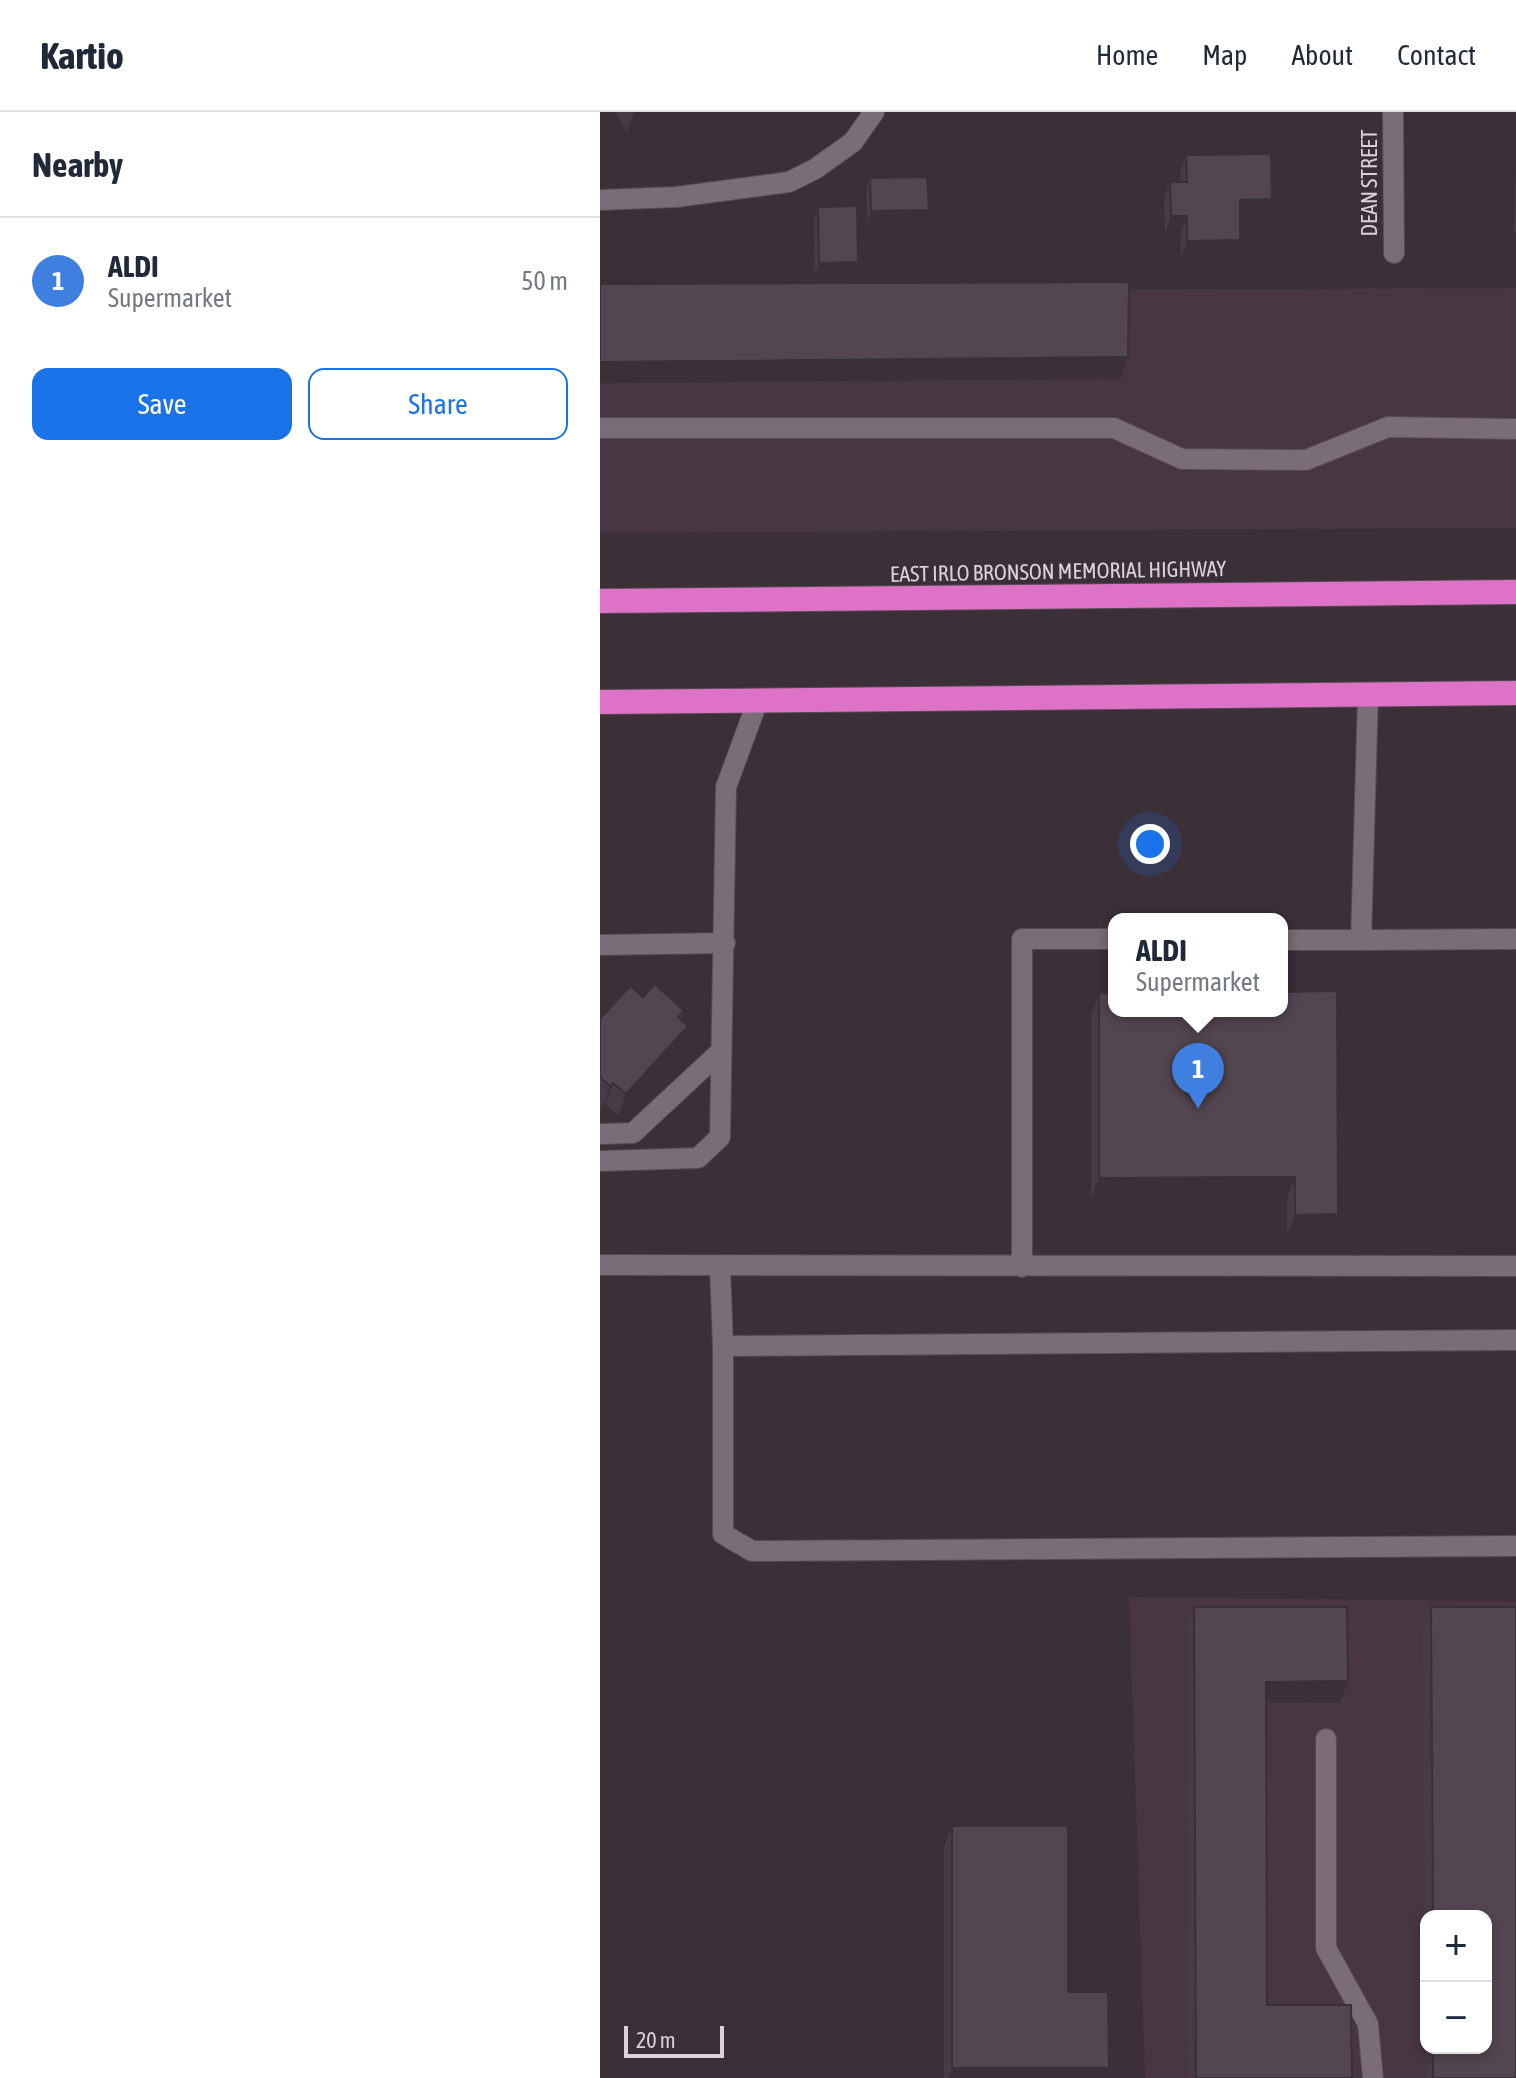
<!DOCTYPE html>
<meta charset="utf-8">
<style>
:root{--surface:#fff;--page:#f2f2f3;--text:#1f2937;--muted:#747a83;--line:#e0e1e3;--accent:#1a73e8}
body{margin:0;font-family:"Asap Condensed",sans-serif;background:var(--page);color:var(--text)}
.controls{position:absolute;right:24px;bottom:24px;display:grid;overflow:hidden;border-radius:16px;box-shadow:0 4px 12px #0003}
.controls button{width:72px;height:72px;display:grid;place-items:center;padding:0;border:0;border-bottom:2px solid var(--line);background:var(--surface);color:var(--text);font:40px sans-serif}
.scale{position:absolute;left:24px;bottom:20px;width:100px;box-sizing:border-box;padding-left:8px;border:4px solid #dad2d8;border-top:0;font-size:22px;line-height:28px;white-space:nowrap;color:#dad2d8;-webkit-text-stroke:6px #3b2f38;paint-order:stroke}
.you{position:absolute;left:550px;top:732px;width:28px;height:28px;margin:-20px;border:6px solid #fff;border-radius:50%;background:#1a73e8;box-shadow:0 0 0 12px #1a73e833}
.badge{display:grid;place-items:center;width:52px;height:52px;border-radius:50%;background:var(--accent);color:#fff;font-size:26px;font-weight:700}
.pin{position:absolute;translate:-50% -66px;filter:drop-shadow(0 2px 4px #0008)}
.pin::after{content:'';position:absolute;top:42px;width:28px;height:24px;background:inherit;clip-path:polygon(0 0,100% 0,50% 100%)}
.popup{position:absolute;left:508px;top:801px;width:180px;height:104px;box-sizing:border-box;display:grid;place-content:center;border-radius:16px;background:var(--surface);filter:drop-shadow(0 2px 6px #0005);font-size:26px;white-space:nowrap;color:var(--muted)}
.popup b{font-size:30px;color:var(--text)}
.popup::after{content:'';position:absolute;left:50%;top:100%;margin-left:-16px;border:16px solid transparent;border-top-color:var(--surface)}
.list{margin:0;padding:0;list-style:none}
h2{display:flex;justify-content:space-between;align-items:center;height:104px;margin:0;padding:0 32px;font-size:34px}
h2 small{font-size:26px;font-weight:400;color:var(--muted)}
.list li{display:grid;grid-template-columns:52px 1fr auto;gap:24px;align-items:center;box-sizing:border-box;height:128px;padding:0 32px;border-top:2px solid var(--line)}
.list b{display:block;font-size:30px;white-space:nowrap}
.list p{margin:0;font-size:26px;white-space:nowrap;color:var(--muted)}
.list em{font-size:26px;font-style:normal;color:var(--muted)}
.actions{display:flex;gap:16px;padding:24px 32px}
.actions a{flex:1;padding:18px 0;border:2px solid var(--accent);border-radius:16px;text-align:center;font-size:28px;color:var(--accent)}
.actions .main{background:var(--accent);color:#fff}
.map{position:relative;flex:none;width:916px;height:1966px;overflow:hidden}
header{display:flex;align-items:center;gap:48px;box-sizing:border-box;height:112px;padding:0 40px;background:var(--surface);border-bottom:2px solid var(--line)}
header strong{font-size:38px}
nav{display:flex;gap:44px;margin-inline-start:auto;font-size:28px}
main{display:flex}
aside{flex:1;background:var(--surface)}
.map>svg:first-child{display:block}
.built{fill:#483643;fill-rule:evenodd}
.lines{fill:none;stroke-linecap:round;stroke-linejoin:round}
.minor-casing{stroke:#564b53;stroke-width:22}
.highway-casing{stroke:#564b53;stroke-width:26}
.minor{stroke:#7b6d77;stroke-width:20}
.highway{stroke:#dd72c6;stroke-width:24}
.wall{fill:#473c45;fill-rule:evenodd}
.shaded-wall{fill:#3a3138}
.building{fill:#534650;stroke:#3a3138;stroke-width:2}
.labels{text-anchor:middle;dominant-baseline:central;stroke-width:6;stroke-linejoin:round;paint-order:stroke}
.street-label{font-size:22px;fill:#dad2d8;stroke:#3b2f38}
</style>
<header>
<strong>Kartio</strong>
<nav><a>Home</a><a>Map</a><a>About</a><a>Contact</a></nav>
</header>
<main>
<aside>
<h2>Nearby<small></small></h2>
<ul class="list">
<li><span class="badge" style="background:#3f7fe0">1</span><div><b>ALDI</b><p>Supermarket</p></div><em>50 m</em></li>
</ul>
<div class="actions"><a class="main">Save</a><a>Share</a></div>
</aside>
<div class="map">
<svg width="916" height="1966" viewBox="0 0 916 1966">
<rect width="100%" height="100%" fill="#3b2f38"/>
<path class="built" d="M916,176v240l-916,5v-241z
M529,1485l387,4v477h-371zM826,1804h60v132h-60z"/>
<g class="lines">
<defs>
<path id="minor" d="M793,0l1,141
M0,88l76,-3 113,-15 26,-13 38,-27 21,-30
M0,316h514l68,31 124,1 82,-33 128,2
M682,828h79l7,-246
M761,828l155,-1
M0,833l125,-2
M0,1022l33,-1 87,-81
M0,1049l98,-3 22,-21 6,-350 32,-87
M0,1153l916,1
M120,1155l3,79
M422,1155v-328h92
M916,1228l-793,6v188l29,17 764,-5
M726,1627v209l42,76 5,54"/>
<path id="highway" d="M0,489l916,-9
M0,590l916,-9"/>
</defs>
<use href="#minor" class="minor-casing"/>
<use href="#highway" class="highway-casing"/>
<use href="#minor" class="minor"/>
<use href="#highway" class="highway"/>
</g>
<path class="wall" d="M15,0h37l-4,11 -21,9z
M586,43l80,61 -26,1 -6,40 -53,1v-25h-16l-1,-34 6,-17h10v-10z
M916,50v70h-2z
M270,66l55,44 -58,1 -1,-33z
M218,95l35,67 -38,1 -1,-56z
M499,881l239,221 -8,22h-43v-37h-196v-184z
M43,885l41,14 -3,9v27l-63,68 -13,-11 -3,4 -2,-2v-87z
M594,1495l154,74 -8,21 -74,1 1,302 85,73h-164l-2,-449z
M831,1495l85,471h-90l-3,-449zM826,1804h60v132h-60z
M352,1714l116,166 41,76 -4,10h-161v-231z"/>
<path class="shaded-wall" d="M34,0h18l-4,11 -21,9z
M167,0h60l-2,7 -61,2z
M672,87l-6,17 -33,1 7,-17z
M329,98l-4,12 -58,1 4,-12z
M571,104h16l-6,17h-16z
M640,128l-6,17 -53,1 6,-17z
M258,150l-5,12 -38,1 4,-12z
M528,245l-8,22 -520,4v-21z
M88,914l-7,21 -63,68 8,-21z
M13,971l-8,21 -3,4 8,-22z
M695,1065l-8,22h-196l8,-21z
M738,1102l-8,22h-43l8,-21z
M748,1569l-8,21 -82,1 8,-21z
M352,1956h157l-4,10h-157z"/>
<path class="building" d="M671,42l1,45 -32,1v40l-53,1v-25h-16l-1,-34h17l-1,-27z
M327,65l2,33 -58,1 -1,-33z
M257,94l1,56 -39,1 -1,-56z
M529,170l-1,75 -528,5v-78z
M55,872l29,27 -6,6 10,9 -62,68 -13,-11 -3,3 -10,-9v-58l30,-33 13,11z
M737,879l1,223 -43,1v-38l-196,1v-185h15v18h168v-19z
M594,1495h153l1,74 -82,1 1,323h84l1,73h-156z
M831,1495h85v471h-83v-30h53v-132h-53z
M352,1714h116v166h40l1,76h-157z"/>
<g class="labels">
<g class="street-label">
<text transform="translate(769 71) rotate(-90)">DEAN STREET</text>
<text transform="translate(458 459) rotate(-1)">EAST IRLO BRONSON MEMORIAL HIGHWAY</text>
</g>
</g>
</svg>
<div class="controls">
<button>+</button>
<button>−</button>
</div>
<div class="scale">20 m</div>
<div class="you"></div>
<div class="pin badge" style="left:598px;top:997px;background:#3f7fe0">1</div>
<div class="popup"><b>ALDI</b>Supermarket</div>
</div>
</main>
